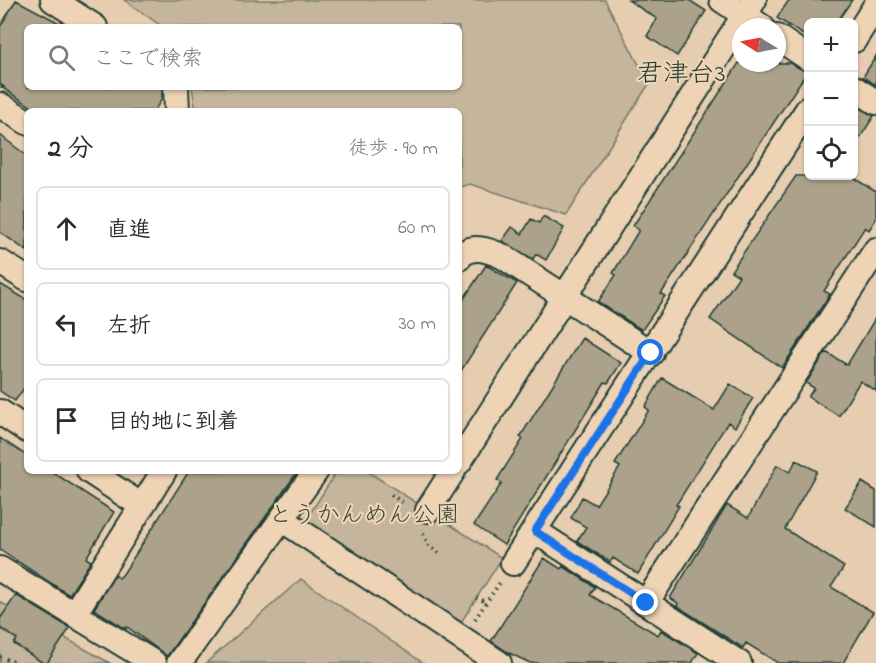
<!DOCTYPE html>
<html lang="ja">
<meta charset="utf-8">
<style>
:root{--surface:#fff;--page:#f2f2f3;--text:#2b2b33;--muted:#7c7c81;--line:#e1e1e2}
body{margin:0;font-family:"Indie Flower","Klee One",sans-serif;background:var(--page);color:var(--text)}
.controls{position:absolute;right:18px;top:18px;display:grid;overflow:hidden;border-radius:9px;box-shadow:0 2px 4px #0004}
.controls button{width:54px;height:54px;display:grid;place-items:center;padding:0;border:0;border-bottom:2px solid var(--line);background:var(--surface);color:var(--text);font:30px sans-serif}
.compass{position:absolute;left:732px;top:18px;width:54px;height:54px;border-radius:50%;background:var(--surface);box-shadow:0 2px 4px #0004;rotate:280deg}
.stop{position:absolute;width:18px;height:18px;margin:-14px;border:4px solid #1a73e8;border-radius:50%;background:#fff}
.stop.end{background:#1a73e8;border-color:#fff;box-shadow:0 2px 6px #0008}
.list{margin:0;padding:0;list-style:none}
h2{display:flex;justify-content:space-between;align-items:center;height:78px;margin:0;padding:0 24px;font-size:26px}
h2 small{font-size:20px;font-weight:400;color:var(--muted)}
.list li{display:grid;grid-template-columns:39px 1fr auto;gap:18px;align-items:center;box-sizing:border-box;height:84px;margin:0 12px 12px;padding:0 12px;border:2px solid var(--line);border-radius:9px}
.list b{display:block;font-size:22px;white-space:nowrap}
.list em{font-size:20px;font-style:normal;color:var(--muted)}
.icon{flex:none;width:33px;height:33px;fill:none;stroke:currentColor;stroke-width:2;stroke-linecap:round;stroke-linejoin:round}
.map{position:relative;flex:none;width:876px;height:663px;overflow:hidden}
.search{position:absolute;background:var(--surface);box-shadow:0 2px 4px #0004;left:24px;top:24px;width:438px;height:66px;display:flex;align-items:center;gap:15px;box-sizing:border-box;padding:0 21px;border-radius:9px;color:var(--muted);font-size:22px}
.panel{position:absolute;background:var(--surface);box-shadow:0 2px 4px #0004;left:24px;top:108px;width:438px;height:366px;border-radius:9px}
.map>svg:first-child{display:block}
.green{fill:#c5b59c;stroke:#727968;stroke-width:1.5}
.building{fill:#aca28b;stroke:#1f3d34;stroke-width:1.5}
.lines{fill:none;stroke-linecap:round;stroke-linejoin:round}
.street-casing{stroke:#1f3d34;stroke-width:28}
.path{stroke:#1f3d34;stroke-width:4;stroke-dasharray:1.5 4.5;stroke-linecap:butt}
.street{stroke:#eed3b5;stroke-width:24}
.route{stroke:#1a73e8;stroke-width:8}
.labels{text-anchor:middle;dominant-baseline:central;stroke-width:4.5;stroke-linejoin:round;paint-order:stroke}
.park-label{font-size:24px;fill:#30493e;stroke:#eed3b5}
.neighbourhood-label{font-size:26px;fill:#1f3d34;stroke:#eed3b5}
</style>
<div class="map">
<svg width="876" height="663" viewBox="0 0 876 663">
<rect width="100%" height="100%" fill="#e6cdb0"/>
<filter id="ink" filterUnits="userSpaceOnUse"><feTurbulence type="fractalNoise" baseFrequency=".0167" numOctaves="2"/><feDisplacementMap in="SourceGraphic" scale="12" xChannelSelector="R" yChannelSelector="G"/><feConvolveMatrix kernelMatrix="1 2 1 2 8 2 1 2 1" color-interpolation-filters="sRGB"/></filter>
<g filter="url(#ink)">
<path class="green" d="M124,0h481l44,84 -83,131 -96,-31 -11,3v-76h-263l-4,-24h267v-60h-296z
M337,471h30l135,87 -42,66 -153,-96v-10z
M301,579l122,84h-217z
M0,602l110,61h-110z"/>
<path class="building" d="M16,0l51,27h-40v60h135v12l-8,12h-116l-37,-24h3l-4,-3v-57z
M628,0h61l17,11 -29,45 -30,-20 10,-17z
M789,0h63l-15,22h-29v16l-31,-20z
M876,56v29l-13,-8z
M739,63h51l17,9 -146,222 4,2 -23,34 -44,-28 18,-27 -3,-2 26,-43 -6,-4z
M854,105l20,11 -20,31z
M0,135l27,21v95l-27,-19z
M796,176h55l25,16v27l-7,11 -4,-3 -41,64 6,3 -48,74 -72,-49 29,-43 -8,-5z
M543,216l21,12 -18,32 -10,-6 -3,5 -31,-18 10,-14 10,7 9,-15 8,4z
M486,265l31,18 -58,91v-68z
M0,284l27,16v84l-12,17 -15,-10z
M876,317v74l-16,-10 -21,35 -31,-19 6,-9 -8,-5 20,-31 21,13z
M582,338l39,25 -13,20 -3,-1 -101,163 -30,-20 28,-42 -5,-3 26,-41 -3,-2z
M662,378l52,32 16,-26 23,14 -18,29 -7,-5 -52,83 3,1 -41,68 -25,-16 -3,4 -33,-21 9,-14 -15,-9 11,-21 14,8 24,-38 -5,-3 34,-54 -4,-3z
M0,438l27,18v15h24l63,41 -28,46 5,3 -22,34 -69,-45z
M796,460l21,11 -32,58 59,38 -13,20 42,25 -30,51h-65l-32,-20 -3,5 -66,-42 1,-3 -8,-5 57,-93 21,13 29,-53 13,7z
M189,471h109l-131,185 -40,-29 -1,2 -32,-20 21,-34 4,3 4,-4z
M862,482l14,9v36l-31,-19z
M544,558l17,11 2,-3 32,21 -5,8 68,40 3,-5 37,23 -6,10h-162l-21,-10 -18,-12z
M16,595l54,33 -23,35h-4l-29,-19 3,-5 -17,-11v-9z"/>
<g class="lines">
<defs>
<path id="street" d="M53,0l42,27
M722,0l40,27
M777,37l31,21
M854,40l22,-35
M176,87l1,24
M854,88l22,14
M0,105l27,17
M459,258c11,-15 29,-8 43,-2l149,97
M0,262l27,17
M0,412l27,18
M459,462l295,-462
M89,471l53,35
M428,510l25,-39
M283,520l216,143
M535,531l204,132
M513,563l295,-454
M0,569l154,94
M646,603l230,-353
M74,614l90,-143
M179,663l137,-192"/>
</defs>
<use href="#street" class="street-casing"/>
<path class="path" d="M391,495l14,9
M423,534l6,12 13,9
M476,598l11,4
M475,619l26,-38
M0,657l17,6"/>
<use href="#street" class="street"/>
</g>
</g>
<g class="lines" filter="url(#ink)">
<path class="route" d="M646,603l-111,-72 116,-178"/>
</g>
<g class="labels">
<g class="park-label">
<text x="364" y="516">とうかんめん公園</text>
</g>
<g class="neighbourhood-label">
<text x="681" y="75">君津台3</text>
</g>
</g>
</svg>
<div class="controls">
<button>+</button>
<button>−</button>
<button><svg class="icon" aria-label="locate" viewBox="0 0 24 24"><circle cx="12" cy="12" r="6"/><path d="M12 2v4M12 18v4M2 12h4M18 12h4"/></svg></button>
</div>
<svg class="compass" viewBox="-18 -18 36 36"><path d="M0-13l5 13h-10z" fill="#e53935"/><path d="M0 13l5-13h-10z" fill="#7c7c81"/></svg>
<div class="stop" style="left:651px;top:353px"></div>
<div class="stop end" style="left:646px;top:603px"></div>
<div class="search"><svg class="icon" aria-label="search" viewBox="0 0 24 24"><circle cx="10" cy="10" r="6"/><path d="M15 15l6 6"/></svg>ここで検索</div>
<section class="panel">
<h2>2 分<small>徒歩 · 90 m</small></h2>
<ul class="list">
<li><svg class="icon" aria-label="ahead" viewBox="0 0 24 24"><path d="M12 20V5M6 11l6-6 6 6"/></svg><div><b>直進</b></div><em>60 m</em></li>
<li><svg class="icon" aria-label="left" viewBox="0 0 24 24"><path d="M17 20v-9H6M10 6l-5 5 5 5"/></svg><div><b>左折</b></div><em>30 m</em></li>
<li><svg class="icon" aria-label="arrive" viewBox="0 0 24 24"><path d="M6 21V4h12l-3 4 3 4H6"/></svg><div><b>目的地に到着</b></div></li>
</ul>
</section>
</div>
